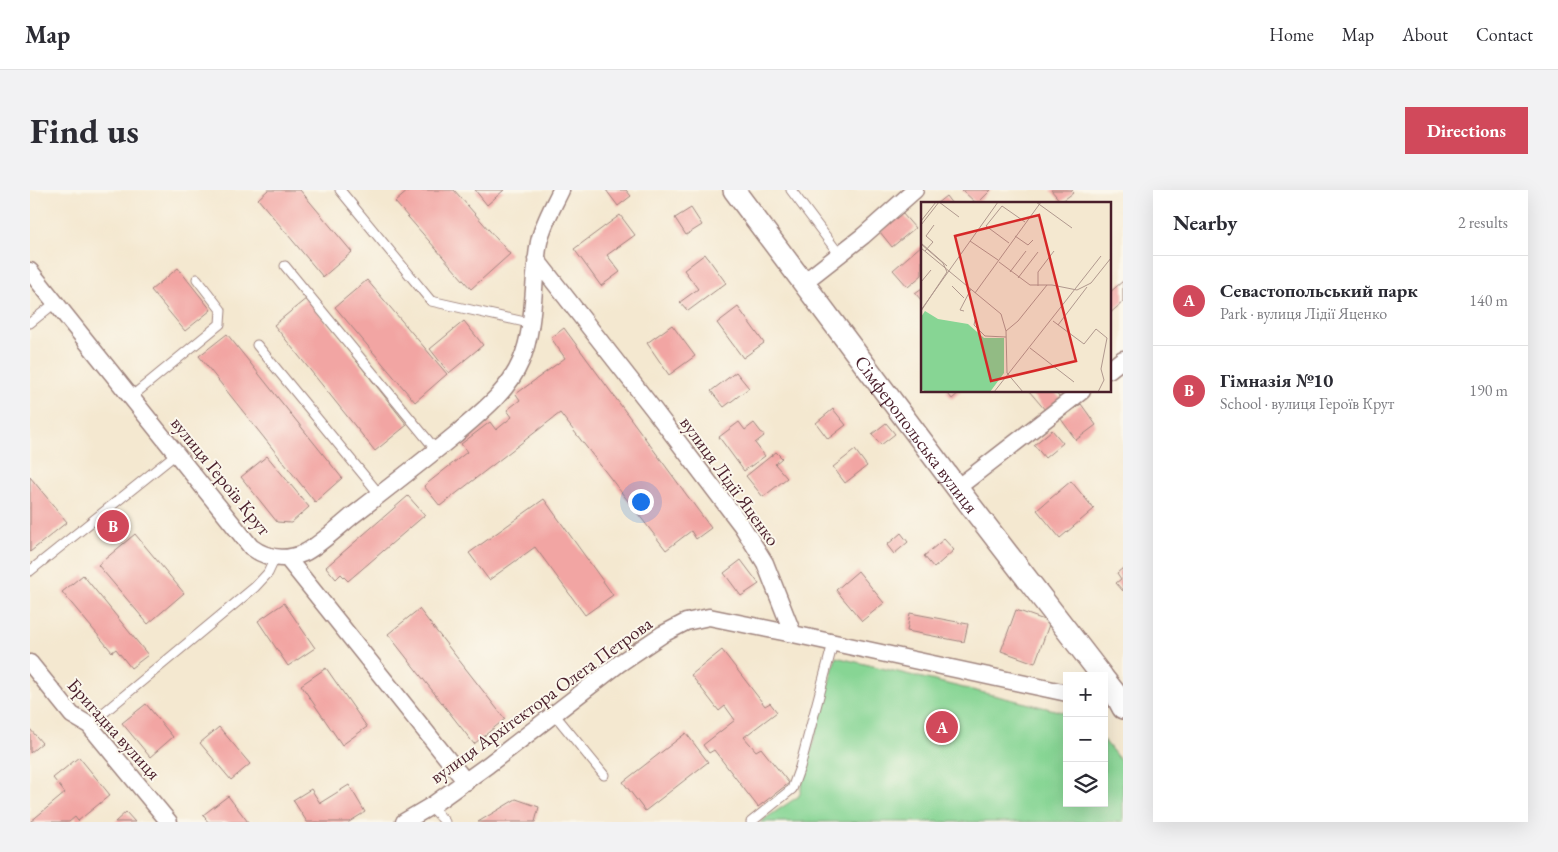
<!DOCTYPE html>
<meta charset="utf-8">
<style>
:root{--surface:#fff;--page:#f2f2f3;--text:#2b2b33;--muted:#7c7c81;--line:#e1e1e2;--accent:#d1495b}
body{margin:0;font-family:"EB Garamond",serif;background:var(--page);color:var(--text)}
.controls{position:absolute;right:15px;bottom:15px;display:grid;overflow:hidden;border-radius:0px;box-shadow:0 5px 20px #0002}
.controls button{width:45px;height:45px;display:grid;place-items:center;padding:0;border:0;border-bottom:1px solid var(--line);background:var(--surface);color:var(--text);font:25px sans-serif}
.you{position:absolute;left:610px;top:311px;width:18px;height:18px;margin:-12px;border:4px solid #fff;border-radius:50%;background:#1a73e8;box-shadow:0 0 0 8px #1a73e833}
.badge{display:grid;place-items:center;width:32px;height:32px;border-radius:50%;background:var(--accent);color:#fff;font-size:16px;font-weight:700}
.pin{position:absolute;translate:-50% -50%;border:2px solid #fff;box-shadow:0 1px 5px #0006}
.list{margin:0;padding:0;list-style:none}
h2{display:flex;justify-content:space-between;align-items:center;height:65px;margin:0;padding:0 20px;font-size:21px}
h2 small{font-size:16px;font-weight:400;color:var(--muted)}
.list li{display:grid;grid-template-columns:32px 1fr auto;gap:15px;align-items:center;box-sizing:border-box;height:90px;padding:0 20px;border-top:1px solid var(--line)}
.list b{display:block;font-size:19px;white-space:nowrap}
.list p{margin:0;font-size:16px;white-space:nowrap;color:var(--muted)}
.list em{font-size:16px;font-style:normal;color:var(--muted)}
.icon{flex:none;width:28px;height:28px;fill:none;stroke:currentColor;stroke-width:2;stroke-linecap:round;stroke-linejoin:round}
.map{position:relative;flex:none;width:1093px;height:632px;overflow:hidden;border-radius:0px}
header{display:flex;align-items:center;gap:30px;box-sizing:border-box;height:70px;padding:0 25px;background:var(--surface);border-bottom:1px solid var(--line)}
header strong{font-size:24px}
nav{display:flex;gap:28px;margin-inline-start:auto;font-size:18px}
.intro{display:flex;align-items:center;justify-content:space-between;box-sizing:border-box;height:120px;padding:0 30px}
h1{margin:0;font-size:35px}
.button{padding:12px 22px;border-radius:0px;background:var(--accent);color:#fff;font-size:18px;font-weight:700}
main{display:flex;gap:30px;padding:0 30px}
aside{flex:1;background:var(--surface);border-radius:0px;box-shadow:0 5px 20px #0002}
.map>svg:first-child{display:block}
.green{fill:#87d594;stroke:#687a60}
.building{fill:#f2a5a3}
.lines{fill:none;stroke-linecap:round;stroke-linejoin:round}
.service-casing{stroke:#9f847e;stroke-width:11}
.minor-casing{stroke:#9f847e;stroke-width:19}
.tertiary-casing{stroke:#9f847e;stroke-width:24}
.service{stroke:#fff;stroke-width:9}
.minor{stroke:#fff;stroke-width:16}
.tertiary{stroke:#fff;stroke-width:21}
.labels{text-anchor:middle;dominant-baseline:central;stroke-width:4;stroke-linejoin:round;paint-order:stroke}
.street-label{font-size:19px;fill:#4a1f2b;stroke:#fbf7ec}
.inset-road{fill:none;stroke:#b0988e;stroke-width:1}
.view{fill:#d62828;fill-opacity:0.15;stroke:#d62828;stroke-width:2.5}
.inset-edge{fill:none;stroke:#4a1f2b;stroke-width:2.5}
</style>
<header>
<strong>Map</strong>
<nav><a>Home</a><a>Map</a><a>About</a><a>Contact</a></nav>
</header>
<div class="intro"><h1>Find us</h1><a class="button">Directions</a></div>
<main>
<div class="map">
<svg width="1093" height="632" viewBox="0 0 1093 632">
<rect width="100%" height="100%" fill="#fbf7ec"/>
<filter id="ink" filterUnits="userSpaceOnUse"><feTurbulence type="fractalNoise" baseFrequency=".02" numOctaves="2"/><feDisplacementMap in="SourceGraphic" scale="10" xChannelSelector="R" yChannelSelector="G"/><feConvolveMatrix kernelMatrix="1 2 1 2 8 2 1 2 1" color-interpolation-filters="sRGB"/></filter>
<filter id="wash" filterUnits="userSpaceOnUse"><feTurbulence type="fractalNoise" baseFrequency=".0096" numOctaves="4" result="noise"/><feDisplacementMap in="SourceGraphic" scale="20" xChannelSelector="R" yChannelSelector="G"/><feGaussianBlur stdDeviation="1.12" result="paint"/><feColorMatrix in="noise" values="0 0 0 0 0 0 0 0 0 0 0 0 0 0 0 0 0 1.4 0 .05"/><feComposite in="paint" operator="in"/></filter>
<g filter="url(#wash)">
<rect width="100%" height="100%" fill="#f4e8d0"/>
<path class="green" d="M806,467l231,56v90h37v-63l19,24v58h-363l39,-26z"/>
<g id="blocks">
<path class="building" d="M238,0h32l52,62 -29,25 -65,-78z
M379,0h45l56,64 -39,35 -76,-87z
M445,0h29l-17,15z
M576,0h20l5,6 -13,10z
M932,0h29l-14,14z
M1021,0h22l-2,1 2,2 -12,9z
M916,6l6,8h-16z
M661,18l11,17 -16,10 -11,-17z
M872,23l13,15 -23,19 -12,-15z
M590,25l15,20 -28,20 13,17 -19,14 -27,-37z
M892,55v30l-14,12 -15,-17z
M675,64l21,29 -38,28 -8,-9 18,-13 -14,-19z
M148,78l33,42 -26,21 -34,-41z
M337,90l80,94 -32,28 -80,-95z
M1093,91v21l-14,12v-21z
M892,98v13l-7,-8z
M277,108l100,127 -32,26 -101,-126z
M708,117l26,36 -21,15 -26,-35z
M434,131l19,24 -34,28 -19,-24z
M642,135l23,31 -26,19 -22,-32z
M534,138l147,200 -15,11 -5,-8 -25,19 -106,-137 -120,93 -16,-20 43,-34 -6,-8 29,-22 6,8 16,-13 -5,-7 13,-10 -4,-6 49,-36 -14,-20z
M197,144l115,144 -27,24 -116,-146z
M706,182l13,16 -25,19 -13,-16z
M916,201h15l-9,8z
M999,201h25l7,8 -15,12z
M1051,214l15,21 -20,15 -15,-21z
M803,219l13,16 -18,14 -12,-16z
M709,232l6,8 9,-7 10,13 -9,7 10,13 -21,15 -25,-34z
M856,233l9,11 -14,11 -9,-11z
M1022,240l11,13 -18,15 -11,-13z
M825,260l12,16 -22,17 -12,-16z
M746,262l6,6 -7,6 12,14 -24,19 -17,-21z
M237,266l42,51 -18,16 -14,-1 -36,-45z
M0,287l37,45 -37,30z
M1041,291l23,28 -34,29 -23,-28z
M378,306l17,19 -77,66 -7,-7 -5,5 -10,-12z
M514,309l69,96 -28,20 -50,-68 -46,33 -20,-27z
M871,343l7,9 -14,12 -7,-9z
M105,344l49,59 -36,31 -50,-59z
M914,349l10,11 -20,18 -10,-12z
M711,370l18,24 -18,12 -17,-23z
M1093,378v23l-7,-8 5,-4 -4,-6z
M828,381l26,32 -22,18 -26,-31z
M53,385l65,80 -17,13 -15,-19 -4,3 -50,-60z
M254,413l31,45 -27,18 -30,-45z
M389,419l86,110 -31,25 -86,-110z
M986,420l34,12 -15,41 -34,-12z
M880,423l58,11 -4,18 -57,-11z
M692,460l43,56 5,-3 7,9 -33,25 12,14 5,-3 28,35 -31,24 -44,-57 -5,3 -6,-8 32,-25 -10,-14 -6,5 -28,-36z
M296,478l41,59 -25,18 -41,-60z
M116,514l27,33 -23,20 -28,-34z
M189,537l31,37 -19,16 -31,-37z
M0,539l12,14 -12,10z
M656,543l22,29 -63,49 -22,-29z
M49,567l31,38 -32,26 -3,-4 -6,5h-39l35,-29 -12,-15z
M319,595l16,27 -16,10h-42l-14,-22 18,-11 9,14z
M198,606l20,26h-40l-5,-7z
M486,609l23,8 -4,15h-57z
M96,622l9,10h-20z"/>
</g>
</g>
<g filter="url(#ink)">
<use href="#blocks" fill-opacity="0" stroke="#9f847e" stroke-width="1"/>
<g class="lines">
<defs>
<path id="service" d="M310,0l91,111 98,22
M761,0l48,64
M255,76l151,184
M0,133l25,-20
M227,155l123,150
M101,207l89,-73 1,-14 -24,-31
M0,381l146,-117
M525,525l49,60
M59,535l166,-138 13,-14 7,-15
M401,616l14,16
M721,632l41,-33 8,-22 33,-124"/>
<path id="minor" d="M506,69l118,151 88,116 23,37 28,71 274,59
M0,81l221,276c16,12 34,14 53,6 13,-6 36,-27 48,-37 35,-27 70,-54 104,-82 24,-21 52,-42 65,-73 15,-35 11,-81 18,-119 4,-19 14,-35 22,-52
M773,93l60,-47 52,-46
M1079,180l14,-11
M927,298l125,-97
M257,368l179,224
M0,473l42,52 17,10 80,97
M374,632l27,-16 57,-41 132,-102 43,-29 23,-12 23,-5 84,17"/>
<g id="tertiary">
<path id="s1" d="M704,0l223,298 145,188"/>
<path d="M1074,489l11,14 8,15"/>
</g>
</defs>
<use href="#service" class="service-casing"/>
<use href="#minor" class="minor-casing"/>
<use href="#tertiary" class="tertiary-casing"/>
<use href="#service" class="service"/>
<use href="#minor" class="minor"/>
<use href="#tertiary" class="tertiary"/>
</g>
</g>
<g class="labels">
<g class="street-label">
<text stroke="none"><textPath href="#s1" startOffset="305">Сімферопольська вулиця</textPath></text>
<text transform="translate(191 286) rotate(51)">вулиця Героїв Крут</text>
<text transform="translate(700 291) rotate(54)">вулиця Лідії Яценко</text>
<text transform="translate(511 510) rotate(-36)">вулиця Архітектора Олега Петрова</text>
<text transform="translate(84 539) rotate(48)">Бригадна вулиця</text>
</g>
</g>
<g transform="translate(891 12)">
<rect width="190" height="190" fill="#f4e8d0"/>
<path d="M4,109l13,8 30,5 16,14h20v35l-14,19h-64l-5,-3v-72z" fill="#87d594"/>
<path class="inset-road" d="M18,0l20,15M115,0l36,26M0,19l15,-19M0,23l18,-23M94,34l13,9 5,-5M49,39l28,19M0,41l26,23M88,41l-23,-17 16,-20 23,16M0,42l22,19 4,9 -26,39M0,46l80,66 5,17M4,49l8,-9 -7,-6 8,-11M78,60l31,23h22l25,5 14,-7 20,-25M89,70l16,-21M97,76l20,-26M0,80l10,-12M31,84l12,12M117,84v-14l16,-21M54,91l66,-91M0,108l77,-108M43,109l-4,-1 11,-21M54,118l-1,5 11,11 21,1M132,119l31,23 12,-15 11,9 -6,31 3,11 -6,12M137,123l29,-38M109,146l44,34M73,190l107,-136M102,190l-16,-19 -1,-42 12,-10 29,-36"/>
<path class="view" d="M118,13l37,146 -85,20 -36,-145z"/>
<rect width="190" height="190" class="inset-edge"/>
</g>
</svg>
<div class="controls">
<button>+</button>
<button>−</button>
<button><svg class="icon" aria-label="layers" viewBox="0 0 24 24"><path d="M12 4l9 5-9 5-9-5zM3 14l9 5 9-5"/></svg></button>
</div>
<div class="you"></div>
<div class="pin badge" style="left:912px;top:537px">A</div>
<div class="pin badge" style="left:83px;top:336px">B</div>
</div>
<aside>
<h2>Nearby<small>2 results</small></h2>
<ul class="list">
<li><span class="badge">A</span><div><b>Севастопольський парк</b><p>Park · вулиця Лідії Яценко</p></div><em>140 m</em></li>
<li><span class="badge">B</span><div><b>Гімназія №10</b><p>School · вулиця Героїв Крут</p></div><em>190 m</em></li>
</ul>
</aside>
</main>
